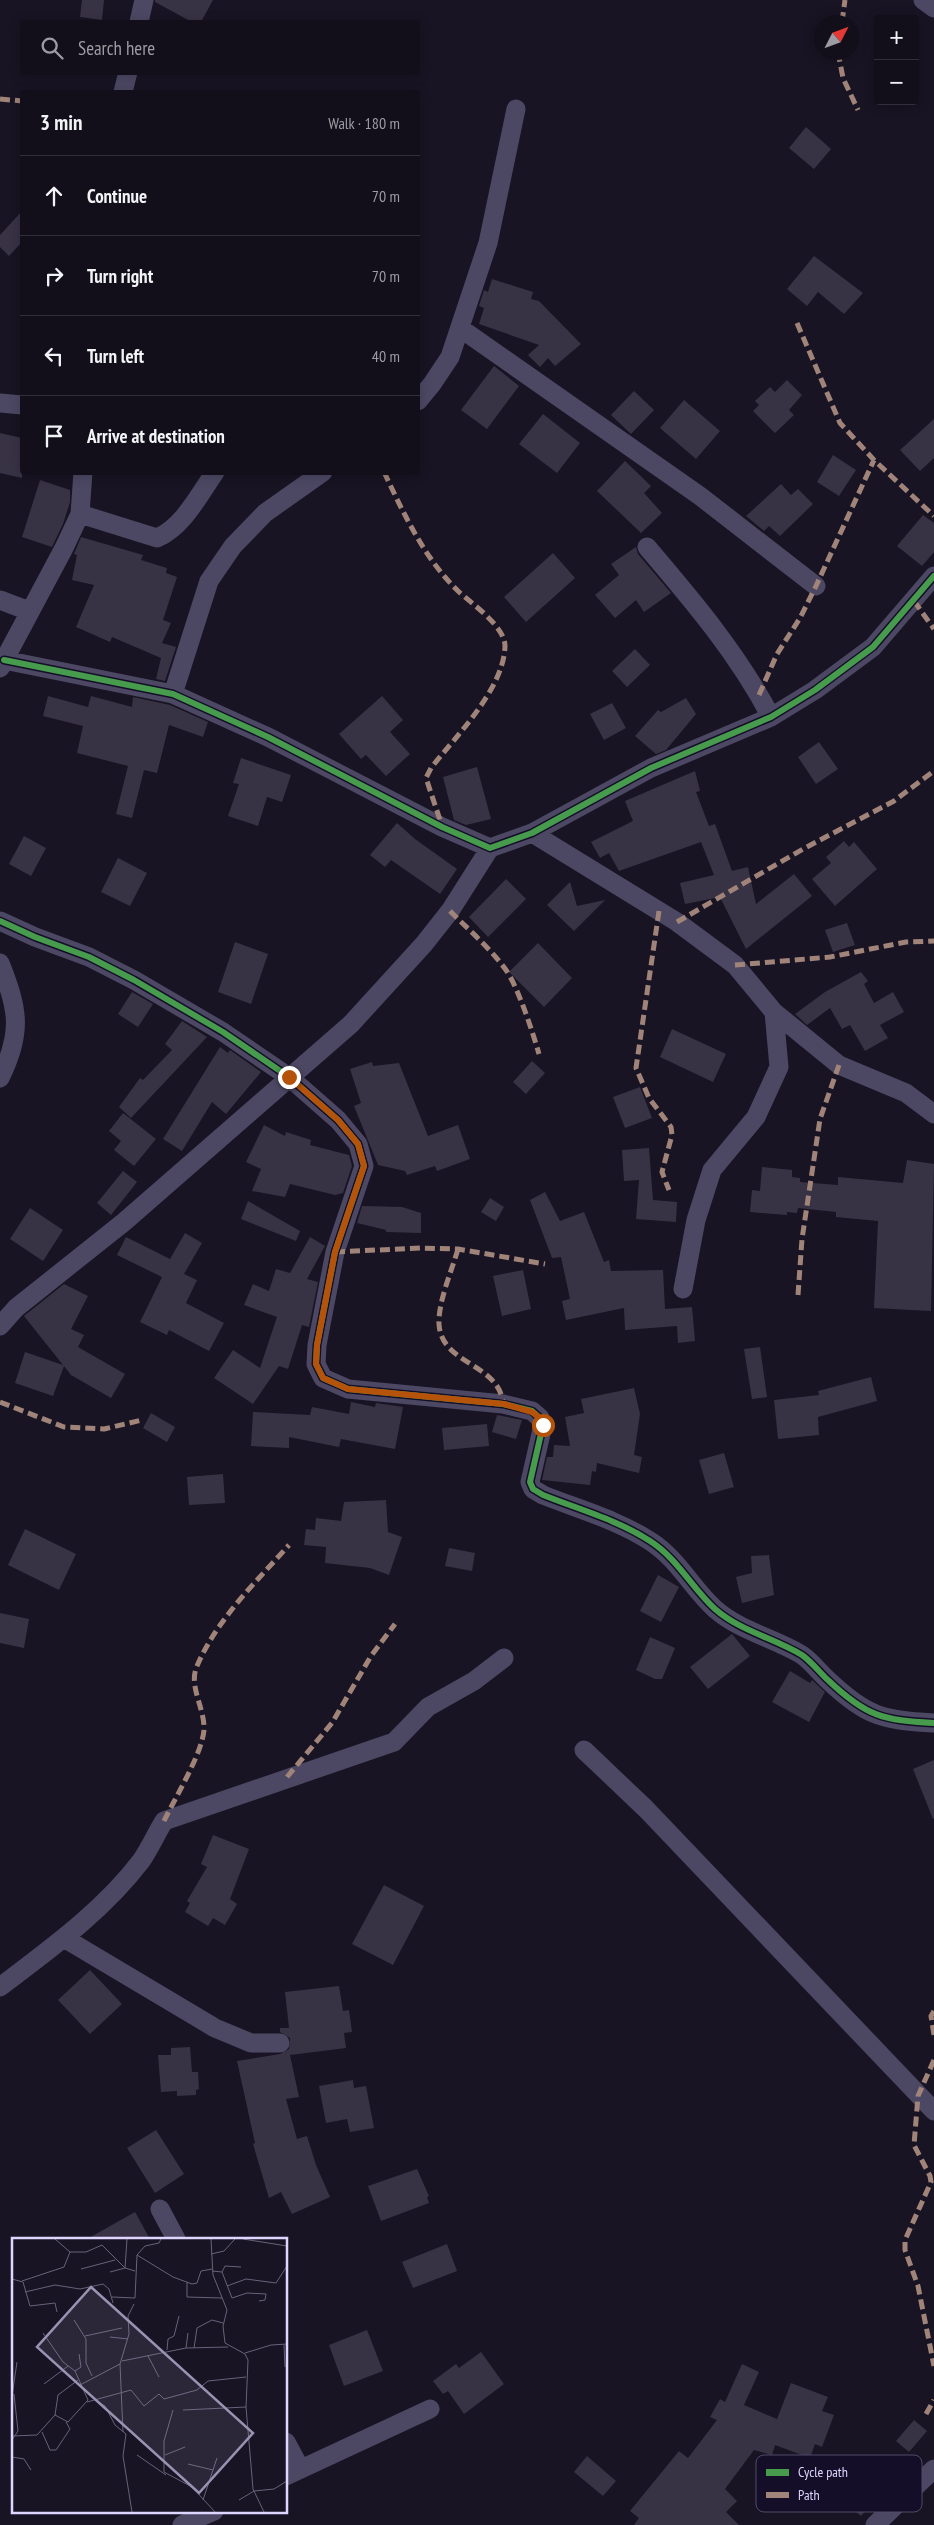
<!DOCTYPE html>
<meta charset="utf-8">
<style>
:root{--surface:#120f1a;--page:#1f1d27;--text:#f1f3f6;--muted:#9c9ca2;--line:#312f39}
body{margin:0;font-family:"PT Sans Narrow",sans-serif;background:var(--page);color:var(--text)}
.controls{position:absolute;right:15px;top:15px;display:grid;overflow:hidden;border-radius:5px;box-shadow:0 2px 12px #0003}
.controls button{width:45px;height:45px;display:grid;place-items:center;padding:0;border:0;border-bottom:1px solid var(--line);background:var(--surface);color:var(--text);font:25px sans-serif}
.compass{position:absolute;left:814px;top:15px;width:45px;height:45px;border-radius:50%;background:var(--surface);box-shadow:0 2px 12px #0003;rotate:48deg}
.stop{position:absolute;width:15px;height:15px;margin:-11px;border:4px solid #b45309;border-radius:50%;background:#fff}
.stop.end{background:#b45309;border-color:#fff;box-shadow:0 1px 5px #0008}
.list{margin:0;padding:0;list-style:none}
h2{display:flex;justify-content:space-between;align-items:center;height:65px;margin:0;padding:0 20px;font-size:21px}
h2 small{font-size:16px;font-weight:400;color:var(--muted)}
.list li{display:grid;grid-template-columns:32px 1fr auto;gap:15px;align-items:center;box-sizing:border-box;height:80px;padding:0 20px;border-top:1px solid var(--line)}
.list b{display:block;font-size:19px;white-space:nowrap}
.list em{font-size:16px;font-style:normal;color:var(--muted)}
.icon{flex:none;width:28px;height:28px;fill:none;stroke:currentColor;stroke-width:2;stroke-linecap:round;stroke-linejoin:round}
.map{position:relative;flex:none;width:934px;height:2525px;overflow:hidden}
.search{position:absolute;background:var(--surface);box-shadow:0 2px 12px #0003;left:20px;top:20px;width:400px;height:55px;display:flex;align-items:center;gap:12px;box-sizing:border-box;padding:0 18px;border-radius:5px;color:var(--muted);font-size:19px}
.panel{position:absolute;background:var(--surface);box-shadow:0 2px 12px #0003;left:20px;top:90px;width:400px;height:385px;border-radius:5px}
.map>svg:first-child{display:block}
.building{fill:#383245}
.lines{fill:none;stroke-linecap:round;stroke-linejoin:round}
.street{stroke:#4c4864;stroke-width:19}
.quiet{stroke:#a18479;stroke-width:5;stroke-dasharray:10 5;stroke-linecap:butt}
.cycleway-casing{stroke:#150e29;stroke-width:9}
.cycleway{stroke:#469c4c;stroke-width:6}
.route{stroke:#b45309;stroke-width:6}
.inset-road{fill:none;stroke:#68627b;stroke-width:1}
.view{fill:#9992b2;fill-opacity:0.15;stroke:#9992b2;stroke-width:2.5}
.inset-edge{fill:none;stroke:#dfd6ff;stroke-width:2.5}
.key{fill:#150e29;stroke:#524a69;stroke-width:1}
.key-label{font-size:14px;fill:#dfd6ff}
</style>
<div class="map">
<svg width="934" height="2525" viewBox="0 0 934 2525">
<rect width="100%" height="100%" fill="#181423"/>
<path class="building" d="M82,0h22l-2,20 -22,-3z
M155,0h58l-12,22h-9l-37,-20z
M806,127l25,22 -17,20 -25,-21z
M22,211v31l-13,14 -9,-9v-12z
M814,256l49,37 -19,21 -26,-22 -11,14 -20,-17z
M492,279l41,13 -2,7 8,2 42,43 -26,22 -7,-8 -8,9 -12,-12 11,-10 -60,-21 5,-16 -5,-2 5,-16 4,2z
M494,366l25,20 -32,43 -26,-19z
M787,380l15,15 -13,15 5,5 -19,18 -22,-22 6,-6 -4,-4 15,-14 5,5z
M634,391l20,19 -23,24 -20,-19z
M684,400l36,31 -24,28 -36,-31z
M543,414l37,29 -23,30 -38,-29z
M934,419v39l-14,13 -20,-21z
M0,433l22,5v40l-22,-5z
M833,455l23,15 -17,26 -22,-14z
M625,461l26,25 -7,7 18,20 -21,20 -44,-42z
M40,480l30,10v12l-7,22 -11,23 -30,-10z
M781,484l10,11 7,-6 15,15 -33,32 -11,-10 -5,5 -18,-15z
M923,515l11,8v29l-12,14 -25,-20z
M81,537l62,18 -2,5 26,8 -1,5 11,4 -14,43 8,3 -9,20 14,4 -11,34 -9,-2 5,-21 -49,-21 -2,5 -34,-15 18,-42 -22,-5 5,-25 -3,-1z
M636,547l2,7 33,39 -27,19 -8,-12 -21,18 -20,-23 24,-20 -8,-11z
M553,553l22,25 -49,44 -22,-25z
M635,649l15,16 -23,22 -15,-16z
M48,696l40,11 3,-11 41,11 1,-10 37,8 38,17 -5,15 -34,-12 -12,48 -13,-3 -12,48 -16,-4 12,-48 -51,-13 6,-27 -40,-10z
M382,696l21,24 -13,12 20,22 -24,22 -20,-21 -5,4 -22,-25z
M686,698l10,16 -30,36 -10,4 -21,-18 23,-26 3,2z
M612,703l14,25 -22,12 -14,-26z
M819,742l19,27 -22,15 -18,-27z
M241,758l50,17 -9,27 -15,-5 -9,29 -30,-10 11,-32 -6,-1z
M477,767l14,52 -25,6 -12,-5 -11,-43z
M695,771l5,20 -4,1 13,34 6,-2 17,47 16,-4 8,37 38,-30 18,22 -66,53 -26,-52 -35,7 -5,-21 34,-8 -13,-33 -82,29 -10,-18 -9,5 -9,-16 42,-21 -8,-20z
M397,823l18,16 42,30 -17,25 -49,-34 -6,7 -15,-12z
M24,836l22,12 -15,28 -22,-12z
M844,841l5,6 5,-5 23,27 -42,37 -23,-27 19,-16 -5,-6z
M118,858l29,15 -17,33 -29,-14z
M506,879l20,20 -38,38 -19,-20z
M570,882l7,24 28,-6 -31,31 -27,-26z
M847,923l8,22 -22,7 -8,-22z
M235,942l33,12 -17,50 -33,-12z
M538,943l34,35 -28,29 -35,-35z
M861,972l7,9 -4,3 10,19 19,-11 11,20 -24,13 8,13 -23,13 -15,-26 -8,4 -12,-21 -23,17 -12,-11 30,-22z
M132,992l21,12 -15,23 -20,-13z
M182,1021l25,16 -76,81 -12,-11 21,-29 3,2 29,-30 -7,-6z
M672,1029l54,25 -13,28 -53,-25z
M220,1047l8,6 2,-3 31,22 -35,42 -14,-12 -30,49 -19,-12z
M532,1061l13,12 -19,21 -13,-12z
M372,1062l1,4 26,-3 29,73 30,-11 12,34 -33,12 -2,-5 -28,9 -2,-4 -27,-6 -24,-59 7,-3 -11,-34z
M640,1087l12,31 -27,10 -12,-31z
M123,1113l33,26 -22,27 -20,-16 7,-9 -12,-10z
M264,1125l21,11 1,-4 25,8 -1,5 39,10 3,11 -9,27 -8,2 -45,-11 -5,13 -33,-6 9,-22 -15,-7z
M649,1148l4,52 24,2 -1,20 -40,-3 3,-39 -15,1 -2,-31z
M907,1160l27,4 -3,147 -57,-3 4,-87 -42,-4v-5l-38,-4 -1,5 -10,-1v3l-37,-3 2,-22 8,1 2,-24 30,3v7l8,1v4l38,3v-8l65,6z
M123,1171l14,11 -26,33 -14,-12z
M545,1192l15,29 24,-9 20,50 5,-2 2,11 52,-1 2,39 27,-2 3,34 -17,2 -1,-17 -52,4 -1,-22 -58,12 -4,-19 8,-2 -9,-42 -9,1 -22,-58z
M490,1198l14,9 -8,14 -15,-9z
M248,1201l52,30 -4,10 -55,-22z
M362,1206l40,1 19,6v20l-35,-1v-2l-29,-7z
M30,1208l33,22 -20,31 -33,-22z
M185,1233l17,10 -18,31 13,6 -11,23 38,20 -15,28 -40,-21 -2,5 -27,-13 22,-45 -45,-22 9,-18 44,22z
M310,1237l15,9 -18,33 11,3 -9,45 -7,-2 -14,44 -9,-3 -26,38 -39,-26 19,-28 27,18 17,-51 -33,-12 9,-21 16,7 7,-22 14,4z
M523,1270l8,39 -29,7 -9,-40z
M64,1284l24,12 -17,33 13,6 -6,12 47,27 -14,24 -40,-23 -7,-9 -11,30 -38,-13 10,-31 38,13 -39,-49z
M760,1347l7,50 -15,2 -8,-50z
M871,1377l6,24 -59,16 1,18 -41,4 -4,-39 45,-5 -1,-4z
M634,1388l6,26 -6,41 8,2 -3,16 -42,-10 -1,9 -4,-1 -2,14 -48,-5 5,-23h6l1,-12 16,1 -5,-29 19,-4 -3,-14z
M351,1402l24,5 1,-4 27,4 -8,42 -54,-10 -2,8 -50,-10v11l-38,-2 2,-34 57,3 2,-8 37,7z
M151,1413l24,14 -8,15 -24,-14z
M497,1415l25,5 -6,19 -24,-7z
M487,1424l2,22 -45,4 -2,-22z
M724,1453l10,34 -25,7 -10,-34z
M223,1474l2,29 -36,2 -2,-28z
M386,1500l2,32 14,5 -13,38 -19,-7 -45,-5 1,-16 -22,-2 2,-16 9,1 1,-12 25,3 3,-19z
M25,1529l51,25 -17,36 -51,-25z
M449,1548l26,5 -3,18 -27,-5z
M769,1555l5,40 -32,8 -6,-26 16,-4 -1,-17z
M658,1575l21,12 -18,35 -21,-11z
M0,1613l29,6 -5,29 -24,-5z
M732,1634l18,22 -42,33 -18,-22z
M650,1637l25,11 -13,31h-7l-19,-9z
M790,1671l20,12 2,-3 13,12 -16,30 -37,-20z
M934,1760v58l-1,1 -20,-50z
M213,1835l36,14 -19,50 7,5 -12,21 -12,-7 -5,8 -23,-14 5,-9 -3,-2 20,-34 -6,-3z
M384,1885l40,21 -31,59 -41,-21z
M90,1970l32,34 -32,30 -32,-34z
M339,1986l4,25 6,-1 3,22 -8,1 2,15 -56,7 9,42 -13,2 11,40 10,-3 9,29 14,32 -38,17 -11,-22 -12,6 -16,-54 2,-1 -18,-82 43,-7 9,-5 1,-11 -10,-6v-4h9l-4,-36z
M190,2047l2,25h6l1,17 -3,1v5l-19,1v-5l-16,1 -3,-37h13v-7z
M353,2080l1,8 12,-2 8,42 -24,4 -3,-13 -21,4 -7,-37z
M156,2130l28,44 -29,19 -28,-45z
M417,2169l12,27 -2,1 2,6 -48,18 -13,-35z
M135,2212l15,27h-63z
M447,2244l10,27 -44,17 -11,-26z
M367,2330l16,41 -39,15 -15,-41z
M481,2352l23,32 -40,30 -16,-23 -5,3 -10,-13 23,-17 3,4z
M742,2364l17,8 -15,33 33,14 14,-36 37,14 -6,14 12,4 -12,32 -7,-3 -5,14 -35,-13 -3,10 -18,-5 -29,39 12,12 -11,11 13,13h-105l5,-7 -9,-7 49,-60 9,7 29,-38 -7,-3 10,-18 5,3z
M914,2420l13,11 -18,21 -13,-11z
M587,2456l29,25 -13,15 -29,-24z
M860,2490l13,12 -12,14 -14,-11z"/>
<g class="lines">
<path class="street" d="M923,0l11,8
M139,22l5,-22
M123,92l5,-20
M460,328l240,168 116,90
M418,401l14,-17 18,-27 38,-114 28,-134
M0,403l22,2
M80,514l77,24c26,-11 42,-43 58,-66
M647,547c46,54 91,107 124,170
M0,600l29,11
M4,660l169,34 95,43 174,90 48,21 42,-15 119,-65 120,-51 44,-27 58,-43 61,-71
M0,668l64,-120 16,-34 3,-42
M173,694l36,-113 24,-35 32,-33 58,-41
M532,833l145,89 58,43 39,47 65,53 67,28 28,21
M0,921l35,16 54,20 45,23 89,52 66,45 49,43 20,24 6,22 -29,86 -18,93 -1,19 7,14 25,11 155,15 29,7 8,7 3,7 -13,57 3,7 10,6c35,14 75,25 107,46 27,17 42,47 65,68 25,22 59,29 87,46 10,7 18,18 27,26 38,36 54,39 105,42
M0,963c18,45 23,69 0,115
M683,1289l13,-69 16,-50 44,-53 23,-50 -5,-55
M0,1326l16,-18 108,-86 227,-198 73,-80 26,-33 40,-63
M584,1750l62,59 288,302
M64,1938l151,90 36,15h29
M0,1987c50,-38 103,-76 141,-126 9,-13 15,-27 23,-40l230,-79 34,-35 46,-26 30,-23
M160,2209l16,30
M286,2442l14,26
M286,2476l144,-67
M182,2525l32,-14
M875,2525l59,-56"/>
<path class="quiet" d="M842,22l3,-22
M838,52l5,26 15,32
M0,99l22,2
M797,323l43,100 34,37 60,56
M384,472c20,42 40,86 74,119 14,13 48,36 47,56 -2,43 -49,89 -74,121l-5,10 16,48
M914,601l20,28
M759,695l18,-41 23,-36 16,-32 58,-126
M450,911c19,19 40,37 56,59 12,17 27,63 33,84
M659,911l-23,157 13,30 22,29 1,8 -10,37 7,18
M677,922l126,-73 91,-48 40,-30
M735,965l95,-8 76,-15 28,-1
M458,1249c-6,21 -20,53 -19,75 2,41 61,39 64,80
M335,1252l85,-4 38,1 87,15
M798,1295l4,-56 18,-120 19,-54
M0,1402l64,25 40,2 38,-9
M287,1777l45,-54 39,-67 24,-32
M164,1821c11,-23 38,-67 40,-91 1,-22 -16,-44 -7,-64 20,-47 59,-84 92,-121
M934,2011l-3,5 3,19
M934,2060l-16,36 -4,49 16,31 1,6 -26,58v10l13,36 16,80
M926,2414l8,-14"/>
<defs>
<path id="cycleway" d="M4,660l169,34 95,43 174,90 48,21 42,-15 119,-65 120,-51 44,-27 58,-43 61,-71
M0,921l35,16 54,20 45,23 89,52 66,45 49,43 20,24 6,22 -29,86 -18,93 -1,19 7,14 25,11 155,15 29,7 8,7 3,7 -13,57 3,7 10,6c35,14 75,25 107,46 27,17 42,47 65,68 25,22 59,29 87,46 10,7 18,18 27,26 38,36 54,39 105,42"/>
</defs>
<use href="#cycleway" class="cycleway-casing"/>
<use href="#cycleway" class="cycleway"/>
</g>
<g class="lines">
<path class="route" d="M289,1077l49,43 20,24 6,22 -29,86 -18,93 -1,19 7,14 25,11 156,15 28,8 8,6 3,7"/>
</g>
<g transform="translate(12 2238)">
<rect width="275" height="275" fill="#181423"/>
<path class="inset-road" d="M43,1l15,13M199,1l2,36 14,35 -4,16 2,17 20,11 3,6 -2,47 7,82 11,23M231,1l44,7M199,16l13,-3 11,-12M125,17l36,22 19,7 5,-1 4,-12 11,-2M113,30l2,-29M69,31l34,-9M200,33l10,1 10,26 15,-5 19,1 -1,6 -6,1M98,34l15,-4 10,3M210,34l3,-6 16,1M0,41l11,3 7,24 25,-3 2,9M10,43l42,-14 6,-15h16l16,-7 23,23M175,44v15l35,1M215,48l19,-7 30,4 11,-17M13,54l30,-7 25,4 23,-5 6,5 4,14M100,59l23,1 2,-43 8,-9 14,-3 2,-4M62,82l12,19v24l6,13M73,98l37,-8M98,99l18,2M272,107l1,22M174,110l2,-15M182,110l3,-20 15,-8 11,3M155,112l1,-11 6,-3 5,-20M233,115l26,-8 16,-1M136,118l11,21M110,123l64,-13 42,-1M108,126l3,68M63,133l6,-4 -2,-13M32,146l24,-18M68,147l40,-21 9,-30 -1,-18 6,-12M0,158l5,-34M84,163l9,5 10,19 11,9 -3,22 9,56M75,164l44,-12 13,16 15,-12 5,5 33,-9 11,-9 38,-4M161,172l-9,31v31l28,15 23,25M171,172l63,-3M43,177l3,-20 20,-15M30,194l8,18h6l14,-21 -4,-7M0,198l25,-1 18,-20 13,7 20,-22 -13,-29 -12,-9 -20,-29M0,202l6,-9 -4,-37M125,217l29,20M153,217l20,-8M0,219l12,2 7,11M176,226l25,6M191,262l14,-42M227,262l15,-9 20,-2 13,-8"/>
<path class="view" d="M79,49l162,146 -54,60 -162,-146z"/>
<rect width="275" height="275" class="inset-edge"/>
</g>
<rect x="756" y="2455" width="166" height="57" rx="8" class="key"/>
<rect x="766" y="2469" width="23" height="7" fill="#469c4c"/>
<rect x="766" y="2492" width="23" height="6" fill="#a18479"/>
<g class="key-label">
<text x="798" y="2477">Cycle path</text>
<text x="798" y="2500">Path</text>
</g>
</svg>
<div class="controls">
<button>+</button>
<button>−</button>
</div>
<svg class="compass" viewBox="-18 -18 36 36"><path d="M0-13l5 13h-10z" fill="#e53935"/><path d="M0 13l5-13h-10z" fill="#9c9ca2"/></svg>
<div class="stop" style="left:543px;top:1425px"></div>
<div class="stop end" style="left:289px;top:1077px"></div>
<div class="search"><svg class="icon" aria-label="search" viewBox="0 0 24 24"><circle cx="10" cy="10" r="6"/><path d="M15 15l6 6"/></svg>Search here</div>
<section class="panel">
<h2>3 min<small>Walk · 180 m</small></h2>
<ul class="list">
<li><svg class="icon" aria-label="ahead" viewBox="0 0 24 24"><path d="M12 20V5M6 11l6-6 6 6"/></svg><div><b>Continue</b></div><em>70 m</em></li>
<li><svg class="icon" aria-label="right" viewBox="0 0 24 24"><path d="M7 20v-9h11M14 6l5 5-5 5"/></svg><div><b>Turn right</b></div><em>70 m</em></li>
<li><svg class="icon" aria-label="left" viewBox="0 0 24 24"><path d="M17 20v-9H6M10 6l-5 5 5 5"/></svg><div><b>Turn left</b></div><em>40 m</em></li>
<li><svg class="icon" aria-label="arrive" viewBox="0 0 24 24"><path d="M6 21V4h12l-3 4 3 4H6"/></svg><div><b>Arrive at destination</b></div></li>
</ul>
</section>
</div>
